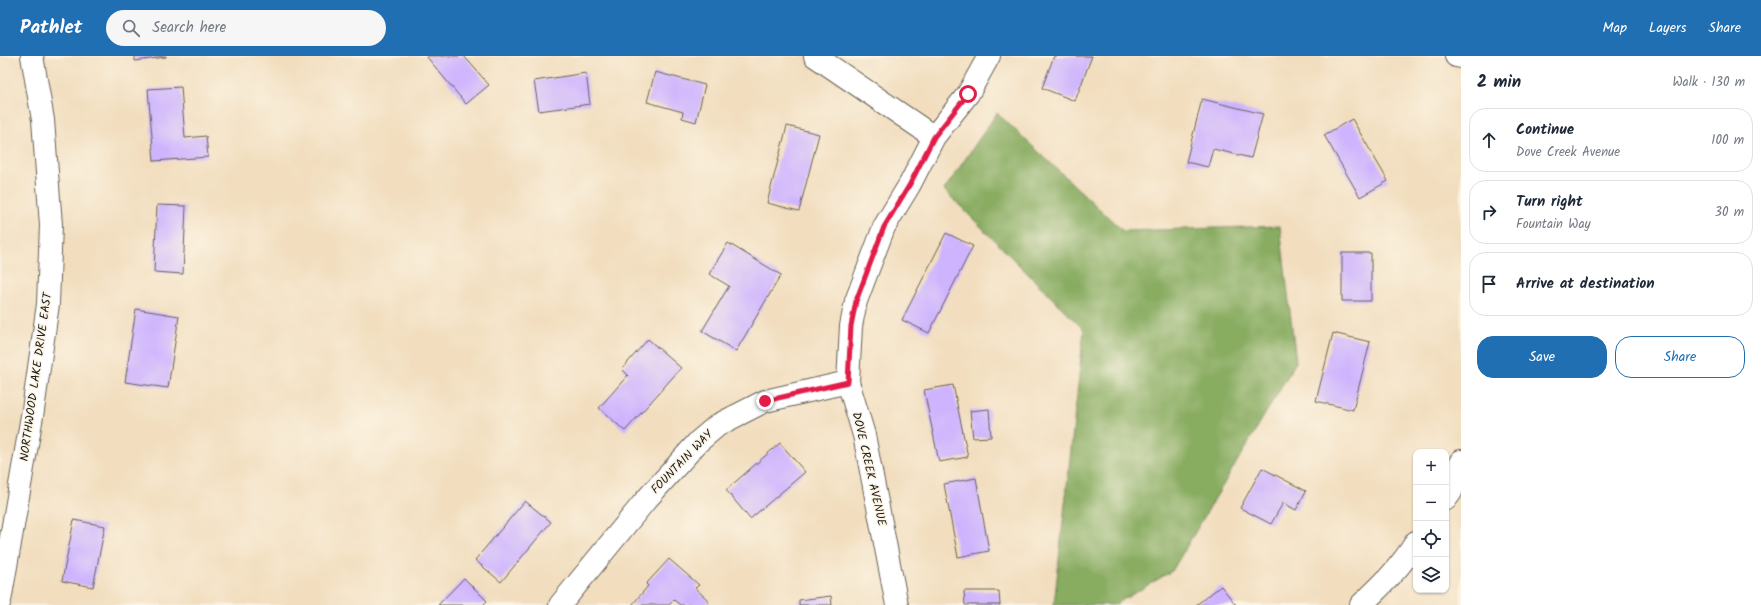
<!DOCTYPE html>
<meta charset="utf-8">
<style>
:root{--surface:#fff;--page:#f6f6f7;--text:#1f2937;--muted:#747a83;--line:#e0e1e3;--accent:#1f6fb2}
body{margin:0;font-family:Kalam,sans-serif;background:var(--page);color:var(--text)}
.controls{position:absolute;right:12px;bottom:12px;display:grid;overflow:hidden;border-radius:8px;box-shadow:0 1px 3px #0004}
.controls button{width:36px;height:36px;display:grid;place-items:center;padding:0;border:0;border-bottom:1px solid var(--line);background:var(--surface);color:var(--text);font:20px sans-serif}
.stop{position:absolute;width:12px;height:12px;margin:-9px;border:3px solid #e11d48;border-radius:50%;background:#fff}
.stop.end{background:#e11d48;border-color:#fff;box-shadow:0 1px 4px #0008}
.list{margin:0;padding:0;list-style:none}
h2{display:flex;justify-content:space-between;align-items:center;height:52px;margin:0;padding:0 16px;font-size:17px}
h2 small{font-size:13px;font-weight:400;color:var(--muted)}
.list li{display:grid;grid-template-columns:26px 1fr auto;gap:12px;align-items:center;box-sizing:border-box;height:64px;margin:0 8px 8px;padding:0 8px;border:1px solid var(--line);border-radius:16px}
.list b{display:block;font-size:15px;white-space:nowrap}
.list p{margin:0;font-size:13px;white-space:nowrap;color:var(--muted)}
.list em{font-size:13px;font-style:normal;color:var(--muted)}
.actions{display:flex;gap:8px;padding:12px 16px}
.actions a{flex:1;padding:9px 0;border:1px solid var(--accent);border-radius:16px;text-align:center;font-size:14px;color:var(--accent)}
.actions .main{background:var(--accent);color:#fff}
.icon{flex:none;width:22px;height:22px;fill:none;stroke:currentColor;stroke-width:2;stroke-linecap:round;stroke-linejoin:round}
.map{position:relative;flex:none;width:1461px;height:549px;overflow:hidden}
header{display:flex;align-items:center;gap:24px;box-sizing:border-box;height:56px;padding:0 20px;background:var(--accent);color:#fff}
header strong{font-size:19px}
nav{display:flex;gap:22px;margin-inline-start:auto;font-size:14px}
.search{width:280px;height:36px;background:var(--page);display:flex;align-items:center;gap:10px;box-sizing:border-box;padding:0 14px;border-radius:22px;color:var(--muted);font-size:15px}
main{display:flex}
aside{flex:1;background:var(--surface)}
.map>svg:first-child{display:block}
.forest{fill:#88ac61;stroke:#52643e}
.building{fill:#ceb4fe}
.lines{fill:none;stroke-linecap:round;stroke-linejoin:round}
.minor-casing{stroke:#676055;stroke-width:24}
.minor{stroke:#fff;stroke-width:22}
.route{stroke:#e11d48;stroke-width:5}
.labels{text-anchor:middle;dominant-baseline:central;stroke-width:3;stroke-linejoin:round;paint-order:stroke}
.street-label{font-size:12px;fill:#1c1c1c;stroke:#fcf5e5}
</style>
<header>
<strong>Pathlet</strong>
<div class="search"><svg class="icon" aria-label="search" viewBox="0 0 24 24"><circle cx="10" cy="10" r="6"/><path d="M15 15l6 6"/></svg>Search here</div>
<nav><a>Map</a><a>Layers</a><a>Share</a></nav>
</header>
<main>
<div class="map">
<svg width="1461" height="549" viewBox="0 0 1461 549">
<rect width="100%" height="100%" fill="#fcf5e5"/>
<filter id="ink" filterUnits="userSpaceOnUse"><feTurbulence type="fractalNoise" baseFrequency=".025" numOctaves="2"/><feDisplacementMap in="SourceGraphic" scale="8" xChannelSelector="R" yChannelSelector="G"/><feConvolveMatrix kernelMatrix="1 2 1 2 8 2 1 2 1" color-interpolation-filters="sRGB"/></filter>
<filter id="wash" filterUnits="userSpaceOnUse"><feTurbulence type="fractalNoise" baseFrequency=".012" numOctaves="4" result="noise"/><feDisplacementMap in="SourceGraphic" scale="16" xChannelSelector="R" yChannelSelector="G"/><feGaussianBlur stdDeviation="0.9" result="paint"/><feColorMatrix in="noise" values="0 0 0 0 0 0 0 0 0 0 0 0 0 0 0 0 0 1.4 0 .05"/><feComposite in="paint" operator="in"/></filter>
<g filter="url(#wash)">
<rect width="100%" height="100%" fill="#f2debf"/>
<path class="forest" d="M997,57l126,118 157,-5 16,136 -124,209 -58,34h-60l30,-275 -140,-140z"/>
<g id="blocks">
<path class="building" d="M135,0h31v1l-31,4z
M426,0h38l25,29 -23,19z
M1054,0h38l-17,45 -33,-13z
M655,16l50,13 -9,37 -14,-4 1,-6 -36,-10z
M586,17l4,31 -51,7 -5,-30z
M181,31l4,51 21,-2 2,21 -54,4 -6,-72z
M1202,43l61,15 -12,44 -38,-9 -5,18 -22,-5z
M1352,63l36,62 -28,16 -36,-62z
M787,70l32,8 -20,77 -32,-8z
M157,149l29,1 -3,68 -29,-2z
M946,177l27,13 -44,87 -27,-13z
M728,187l53,32 -45,76 -34,-20 27,-45 -20,-12z
M1342,197h29v48h-29z
M136,253l43,7 -11,72 -43,-6z
M1333,277l37,9 -17,68 -37,-9z
M648,283l33,29 -56,63 -26,-23 29,-33 -6,-6z
M953,329l15,72 -29,5 -15,-72z
M989,353l2,28 -18,1 -3,-27z
M780,387l25,29 -55,47 -24,-29z
M1262,412l44,23 -10,19 -13,-7 -12,21 -31,-16z
M976,422l13,73 -31,6 -14,-73z
M525,445l26,21 -50,60 -26,-22z
M74,464l31,6 -12,61 -31,-6z
M669,503l30,26 -4,3 14,13 -4,4h-25l-6,-5 -5,5h-37l16,-19 -2,-2z
M464,522l23,23 -4,4h-45z
M1221,530l15,19h-40z
M964,535h35l1,14h-35z
M831,540l1,9h-33v-5z"/>
</g>
</g>
<g filter="url(#ink)">
<use href="#blocks" fill-opacity="0" stroke="#676055" stroke-width="1"/>
<g class="lines">
<defs>
<path id="minor" d="M815,0l119,81
M1456,0l5,1
M1446,443l5,-7 10,-31
M0,545l33,-191 15,-106 3,-79 -8,-105 -11,-64
M560,549l85,-104 53,-59 20,-17 47,-24 83,-19
M897,549l-33,-170 -16,-53 3,-56 5,-25 28,-74 26,-43 24,-47 34,-43 21,-38
M1361,549c21,-20 40,-38 55,-63"/>
</defs>
<use href="#minor" class="minor-casing"/>
<use href="#minor" class="minor"/>
</g>
</g>
<g class="lines" filter="url(#ink)">
<path class="route" d="M765,345l83,-19 3,-56 5,-25 28,-74 26,-43 24,-47 34,-43"/>
</g>
<g class="labels">
<g class="street-label">
<text transform="translate(36 321) rotate(-82)">NORTHWOOD LAKE DRIVE EAST</text>
<text transform="translate(682 406) rotate(-46)">FOUNTAIN WAY</text>
<text transform="translate(869 413) rotate(77)">DOVE CREEK AVENUE</text>
</g>
</g>
</svg>
<div class="controls">
<button>+</button>
<button>−</button>
<button><svg class="icon" aria-label="locate" viewBox="0 0 24 24"><circle cx="12" cy="12" r="6"/><path d="M12 2v4M12 18v4M2 12h4M18 12h4"/></svg></button>
<button><svg class="icon" aria-label="layers" viewBox="0 0 24 24"><path d="M12 4l9 5-9 5-9-5zM3 14l9 5 9-5"/></svg></button>
</div>
<div class="stop" style="left:968px;top:38px"></div>
<div class="stop end" style="left:765px;top:345px"></div>
</div>
<aside>
<h2>2 min<small>Walk · 130 m</small></h2>
<ul class="list">
<li><svg class="icon" aria-label="ahead" viewBox="0 0 24 24"><path d="M12 20V5M6 11l6-6 6 6"/></svg><div><b>Continue</b><p>Dove Creek Avenue</p></div><em>100 m</em></li>
<li><svg class="icon" aria-label="right" viewBox="0 0 24 24"><path d="M7 20v-9h11M14 6l5 5-5 5"/></svg><div><b>Turn right</b><p>Fountain Way</p></div><em>30 m</em></li>
<li><svg class="icon" aria-label="arrive" viewBox="0 0 24 24"><path d="M6 21V4h12l-3 4 3 4H6"/></svg><div><b>Arrive at destination</b></div></li>
</ul>
<div class="actions"><a class="main">Save</a><a>Share</a></div>
</aside>
</main>
